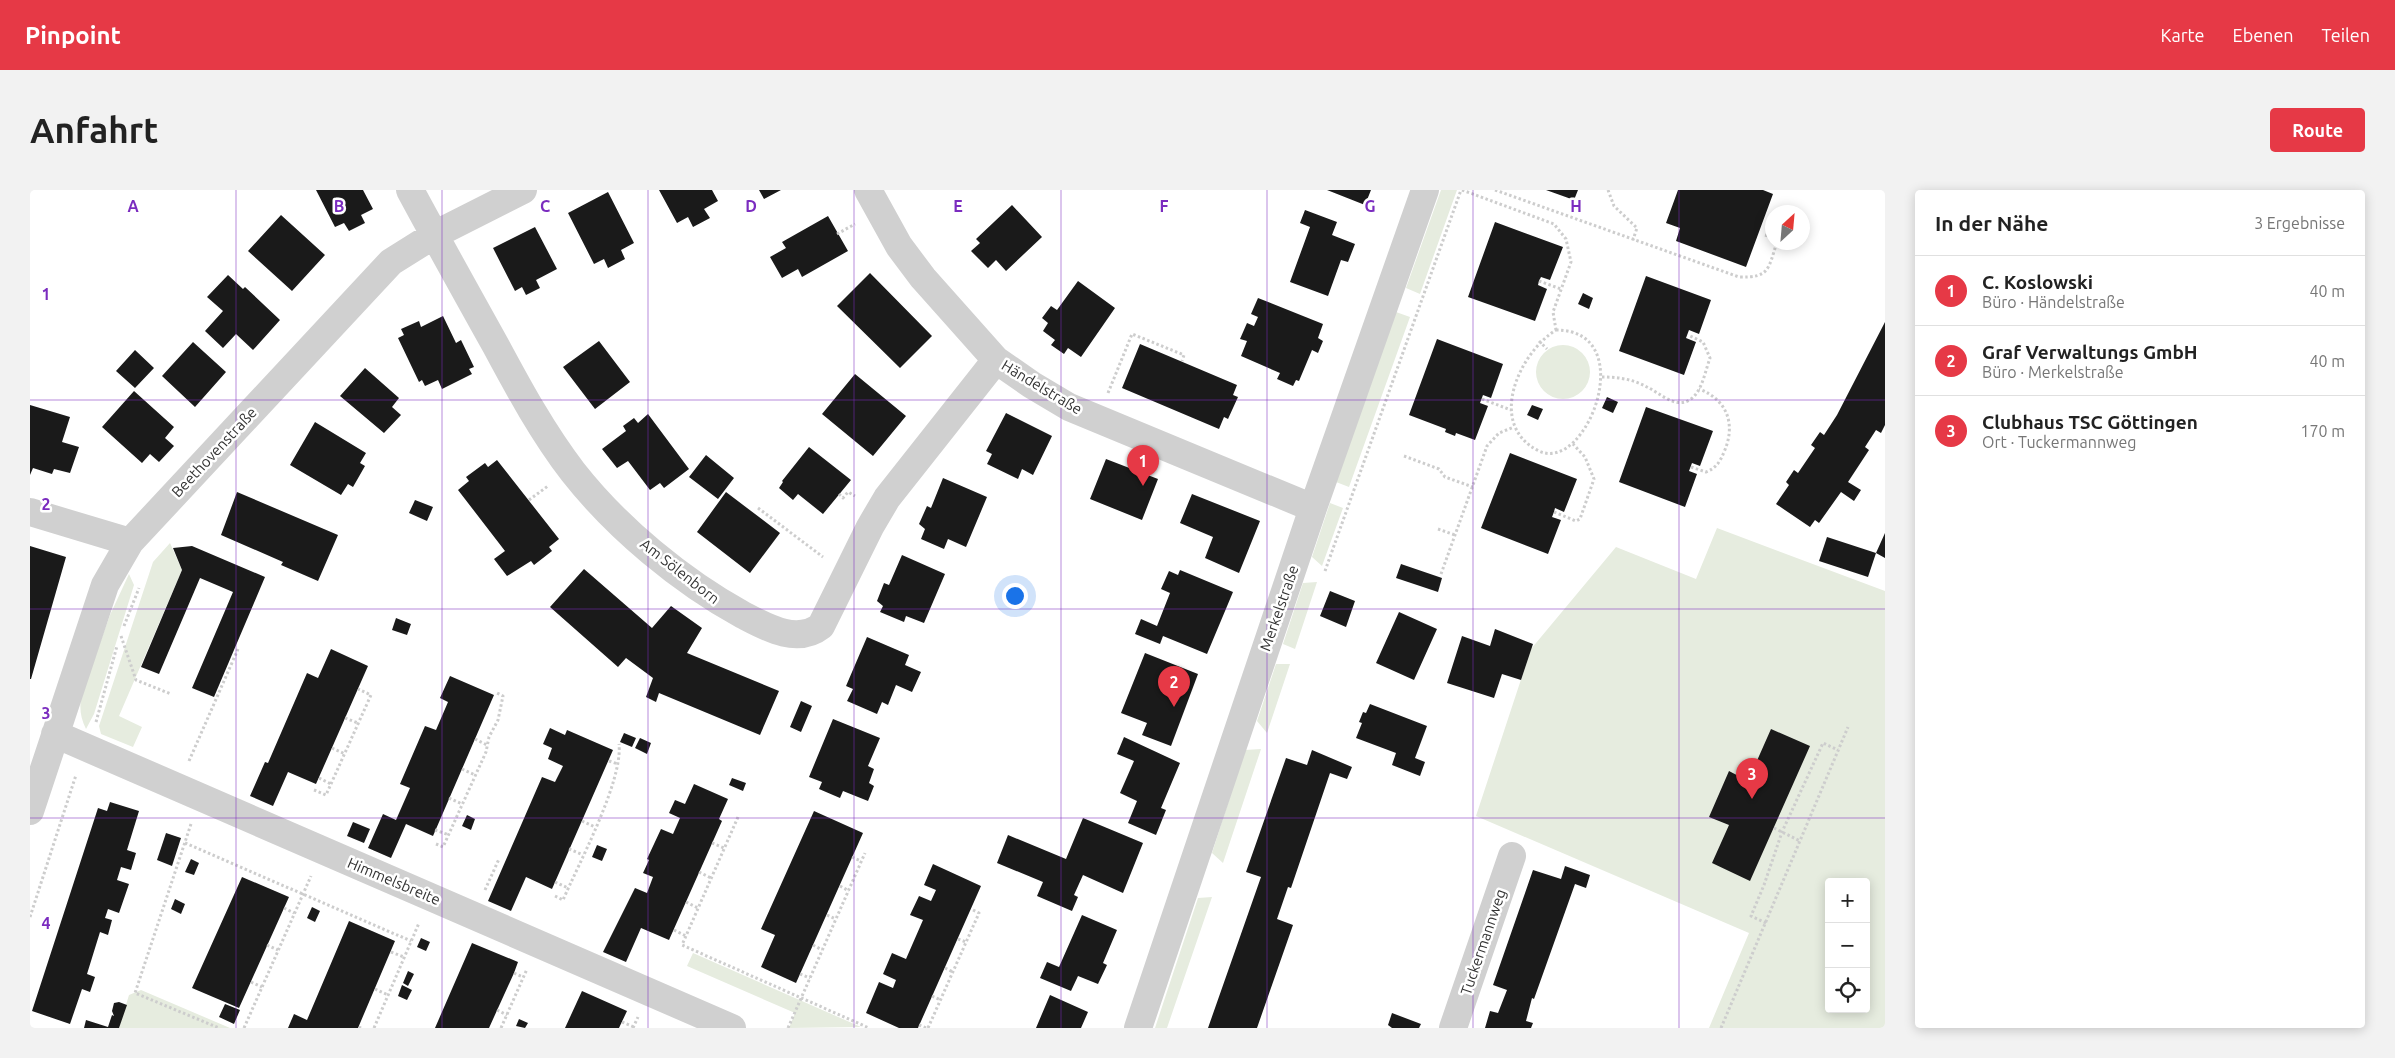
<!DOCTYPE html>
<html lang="de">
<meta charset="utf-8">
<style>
:root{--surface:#fff;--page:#f2f2f2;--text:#222;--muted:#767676;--line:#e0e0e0;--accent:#e63946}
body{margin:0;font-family:Ubuntu,sans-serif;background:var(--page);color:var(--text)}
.controls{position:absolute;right:15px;bottom:15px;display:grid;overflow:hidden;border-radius:5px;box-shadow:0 2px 12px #0003}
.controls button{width:45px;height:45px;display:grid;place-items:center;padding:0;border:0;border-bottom:1px solid var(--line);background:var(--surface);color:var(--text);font:25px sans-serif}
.compass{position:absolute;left:1735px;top:15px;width:45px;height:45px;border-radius:50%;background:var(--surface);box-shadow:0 2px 12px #0003;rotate:26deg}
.you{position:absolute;left:984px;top:405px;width:18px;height:18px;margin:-12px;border:4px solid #fff;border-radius:50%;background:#1a73e8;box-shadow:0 0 0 8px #1a73e833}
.badge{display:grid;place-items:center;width:32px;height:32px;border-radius:50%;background:var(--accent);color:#fff;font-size:16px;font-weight:700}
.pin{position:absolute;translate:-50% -41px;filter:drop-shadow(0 1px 2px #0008)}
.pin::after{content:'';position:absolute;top:26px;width:18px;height:15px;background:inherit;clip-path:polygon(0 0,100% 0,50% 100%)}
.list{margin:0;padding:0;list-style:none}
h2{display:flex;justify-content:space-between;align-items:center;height:65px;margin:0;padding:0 20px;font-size:21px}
h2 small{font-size:16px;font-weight:400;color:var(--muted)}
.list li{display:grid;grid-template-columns:32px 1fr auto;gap:15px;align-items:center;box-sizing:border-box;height:70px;padding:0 20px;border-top:1px solid var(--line)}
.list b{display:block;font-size:19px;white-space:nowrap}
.list p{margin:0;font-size:16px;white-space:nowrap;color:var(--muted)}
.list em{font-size:16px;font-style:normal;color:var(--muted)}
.icon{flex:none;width:28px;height:28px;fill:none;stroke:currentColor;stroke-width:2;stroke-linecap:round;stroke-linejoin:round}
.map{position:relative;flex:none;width:1855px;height:838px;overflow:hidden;border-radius:5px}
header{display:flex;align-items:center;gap:30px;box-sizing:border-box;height:70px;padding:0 25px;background:var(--accent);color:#fff}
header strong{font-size:24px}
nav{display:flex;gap:28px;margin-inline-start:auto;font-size:18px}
.intro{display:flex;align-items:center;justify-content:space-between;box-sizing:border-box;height:120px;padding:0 30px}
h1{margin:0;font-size:35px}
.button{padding:12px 22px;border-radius:5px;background:var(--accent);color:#fff;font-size:18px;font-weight:700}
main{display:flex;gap:30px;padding:0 30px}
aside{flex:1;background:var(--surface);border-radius:5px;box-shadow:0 2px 12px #0003}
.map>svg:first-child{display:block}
.green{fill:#e6ecdf;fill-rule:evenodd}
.building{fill:#1a1a1a}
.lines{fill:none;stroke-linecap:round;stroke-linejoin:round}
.path{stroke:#cdcdcd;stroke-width:3;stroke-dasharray:2.5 2.5;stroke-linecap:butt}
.minor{stroke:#d0d0d0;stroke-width:28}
.grid{fill:none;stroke:#7b2cbf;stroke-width:1;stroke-opacity:0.55}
.labels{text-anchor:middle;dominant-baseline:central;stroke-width:5;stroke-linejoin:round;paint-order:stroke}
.street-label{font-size:15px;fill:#333;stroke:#fff}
.grid-label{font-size:16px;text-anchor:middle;font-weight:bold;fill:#7b2cbf;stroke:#fff;stroke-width:5;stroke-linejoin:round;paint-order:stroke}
</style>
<header>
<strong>Pinpoint</strong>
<nav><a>Karte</a><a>Ebenen</a><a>Teilen</a></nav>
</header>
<div class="intro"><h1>Anfahrt</h1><a class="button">Route</a></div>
<main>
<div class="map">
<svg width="1855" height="838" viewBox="0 0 1855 838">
<rect width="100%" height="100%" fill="#fff"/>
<path class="green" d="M1411,0h16l-37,104 -14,-6z
M1366,122l14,5 -61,170 -13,-5z
M1506 182a27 27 0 1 1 54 0a27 27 0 1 1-54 0Z
M1300,313l13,5 -21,58 -10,-9z
M1687,338l168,63v437h-176l40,-95 -273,-117 55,-167 85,-102 80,32zM1799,692h37v127h-37z
M140,353l12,27 -63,146 23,11 -9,20 -32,-13 -2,-8 54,-164z
M99,384l5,11 -40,129 -8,15c-6,-12 -7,-22 -4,-36l28,-78z
M1287,392l-22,67 -12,-5 20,-61z
M1246,474h14l-23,69 -10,-12z
M1231,559l-38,114 -11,-10 33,-103z
M1182,707l-45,131h-12l43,-130z
M663,763l168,74 -72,1 6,-15 -108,-47z
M111,800l89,38h-111l10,-33z"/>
<path class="building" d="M286,0h47l10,19 -12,6 4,8 -16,8 -5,-8 -9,4z
M629,0h53l6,11 -14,8 6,9 -17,9 -5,-10 -11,6z
M729,0h22l-17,9z
M1297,0h44l-6,15z
M1516,0h32l-4,10z
M1648,0h85l10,4 -27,73 -70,-26 4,-13 -14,-5z
M578,2l26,51 -13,7 4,9 -17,9 -4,-9 -10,5 -26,-51z
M982,15l30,32 -36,34 -10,-11 -8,8 -17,-17 9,-8 -4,-4z
M1275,20l32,12 -5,13 23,9 -7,18 -7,-2 -13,36 -38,-14 20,-55 -10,-4z
M251,25l44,40 -33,36 -44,-40z
M798,26l20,35 -46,26 -4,-8 -16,9 -12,-21 16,-9 -4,-6z
M1465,32l68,25 -13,33 -9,-3 -2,4 -1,4 9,4 -12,32 -67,-24z
M505,37l22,42 -21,11 4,8 -14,7 -4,-8 -7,4 -22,-43z
M840,83l62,63 -32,32 -63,-62z
M198,85l15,14 2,-2 35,33 -27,30 -17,-16 -13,14 -18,-17 18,-20 -16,-14z
M1616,86l65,24 -12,34 -10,-4 -3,8 10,4 -12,33 -65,-24z
M1048,91l37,27 -34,49 -13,-9 -4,6 -13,-9 4,-5 -12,-9 5,-8 -6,-5 9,-12 6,4z
M1553,103l10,5 -4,11 -11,-5z
M1228,108l65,26 -5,14 5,3 -5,12 -6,-3 -13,31 -3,-1 -3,6 -16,-7 3,-6 -39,-17 6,-15 -7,-2 7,-16 7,3 4,-9 -7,-3z
M413,126l13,27 5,-3 13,27 -5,2 3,5 -30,15 -4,-9 -13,6 -3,-6 -3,2 -21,-44 6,-3 -3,-6 18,-8 2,6z
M1855,132v103l-4,8 -5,-3 -11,17 4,3 -21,32 13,8 -7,11 -13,-9 -22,31 -4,-3 -5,7 -34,-23 13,-19 -3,-3 8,-12 4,3 17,-25 -4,-3 9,-13 4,3 13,-20z
M1407,149l66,25 -12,34 -8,-3 -3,8 8,3 -13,34 -19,-7 -1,3 -10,-4 1,-3 -37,-14z
M569,151l31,41 -35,27 -32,-42z
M163,152l33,30 -31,35 -33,-31z
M1110,154l97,41 -4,10 5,2 -10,22 -4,-2 -5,12 -97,-41z
M105,160l19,18 -19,20 -19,-17z
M335,178l34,30 -7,9 9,8 -17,18 -44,-37z
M825,184l51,42 -33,40 -51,-42z
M104,201l40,36 -9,11 9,8 -15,16 -9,-8 -8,9 -40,-36z
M1577,207l11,5 -5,11 -11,-5z
M0,215l40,12 -8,25 17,5 -9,26 -16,-4 -2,5 -19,-6 -3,7z
M1502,215l11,4 -5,11 -11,-5z
M1616,217l67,24 -13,35 -8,-3 -3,8 8,3 -12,33 -66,-25z
M976,223l46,23 -19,39 -11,-6 -4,10 -31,-15 5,-10 -6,-3z
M618,224l41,55 -25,19 -4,-5 -10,7 -22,-29 -11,7 -15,-19 24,-18 -3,-5 11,-8 4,5z
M285,232l51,31 -6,10 5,3 -12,21 -5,-3 -7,11 -51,-30z
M779,257l42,33 -28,34 -25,-20 -5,6 -14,-12 4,-6 -1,-1z
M1480,263l67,26 -13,33 -9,-4 -1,4 -2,5 9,3 -13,34 -67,-26z
M676,265l28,23 -16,21 -29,-22z
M1076,269l52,20 -16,41 -52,-21z
M467,270l62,79 -10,8 3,4 -18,14 -3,-4 -24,15 -13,-17 11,-8 -47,-61 11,-9 -3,-4 19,-14 3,4z
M913,288l44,19 -21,50 -18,-8 -4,10 -23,-10 4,-10 -6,-5 8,-18 4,2z
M207,302l101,43 -20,46 -37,-16 2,-3 -62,-27z
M696,302l54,41 -30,40 -53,-41z
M1162,304l68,27 -21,52 -34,-15 8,-21 -33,-14z
M385,310l18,7 -6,14 -18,-8z
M1855,343v25l-9,-5z
M1797,347l49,16 -8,24 -49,-16z
M0,356l36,11 -35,122h-1z
M162,356l73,31 -51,120 -22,-9 41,-96 -33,-14 -41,96 -18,-7 41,-97 -9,-22z
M872,365l43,19 -21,49 -18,-7 -2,6 -24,-10 3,-6 -6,-5 7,-18 5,2z
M1371,374l41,14 -4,14 -42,-14z
M554,379l68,59 19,-22 31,22 -15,25 92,38 -19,44 -101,-42 -3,9 -10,-5 7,-19 -27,-20 -8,9 -68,-60z
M1150,380l53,22 -26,62 -44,-18 -3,8 -25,-10 6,-15 16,7 13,-33 -9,-4 8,-18 9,4z
M1300,401l25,10 -9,26 -26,-11z
M1369,422l38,17 -23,51 -38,-17z
M366,428l15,6 -4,11 -15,-5z
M1465,439l38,15 -12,36 -19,-6 -8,24 -47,-15 15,-47 28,10z
M837,447l42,18 -4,10 16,7 -9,20 -16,-7 -8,20 -6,-3 -5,12 -30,-13 6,-12 -7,-3z
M301,459l37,17 -52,118 -28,-12 -15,34 -23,-10 15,-34 3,1 39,-90 11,5z
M1115,463l53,21 -27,72 -29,-11 5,-12 -26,-10z
M420,486l44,19 -61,141 -27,-12 -15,34 -23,-10 15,-34 13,6 14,-32 -10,-4 25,-58 11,4 12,-28 -8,-4z
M771,511l11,5 -11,26 -11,-5z
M1340,514l57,22 -12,32 10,4 -5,14 -28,-11 4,-12 -40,-15 6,-15 -3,-1 4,-10 3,1z
M803,529l47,19 -12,28 6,3 -5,14 5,3 -6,15 -25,-10 -3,7 -21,-9 3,-7 -13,-5z
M520,538l15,7 2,-5 46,20 -61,139 -26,-12 -15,34 -23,-10 54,-124 13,5 8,-16 -15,-7 4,-11 -9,-4z
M1741,539l39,17 -60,135 -38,-18 17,-38 -20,-8 20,-46 19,10z
M594,543l12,5 -4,9 -12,-5z
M1094,547l56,26 -19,45 5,2 -10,25 -28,-12 9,-22 -17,-8 14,-32 -17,-7z
M610,548l11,5 -4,11 -12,-6z
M1282,560l40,17 -5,12 -17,-6 -39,115 -3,-1 -11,32 16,6 -36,103h-49l53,-151 -15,-5 40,-114 21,7z
M702,588l14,5 -3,8 -14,-6z
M664,594l34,15 -9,20 3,2 -53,119 -28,-12 -15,34 -23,-10 32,-64 12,5 6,-16 -10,-4 6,-13 -2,-1 14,-30 12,5 7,-16 -11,-5 6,-13 10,4z
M80,612l29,9 -12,39 9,3 -5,17 -10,-3 -4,13 12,4 -10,29 -11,-4 -3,9 7,2 -4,15 -8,-3 -13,42 8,3 -5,15 -8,-3 -12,35 -38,-13 66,-203 9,3z
M784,621l49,22 -67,150 -35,-16 14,-32 -14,-6z
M437,625l8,4 -4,11 -9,-4z
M1053,628l60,25 -20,50 -40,-18 -9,20 4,2 -6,14 -35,-15 6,-14 -46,-19 11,-28 58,24z
M323,632l17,7 -6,14 -17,-7z
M136,643l15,5 -9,28 -15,-6z
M567,655l10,4 -5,12 -10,-4z
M161,669l8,4 -5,12 -9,-3z
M903,674l48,22 -63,142h-19l-33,-15 13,-31 14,6 3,-8 -13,-6 9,-21 14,6 17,-39 -13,-5 9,-19 12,5 5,-11 -12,-5z
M1535,676l25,9 -4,13 -11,-4 -41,115 -2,-1 -6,23 7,2 -2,5h-46l5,-17 8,2 9,-23 -14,-5 40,-115 28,9z
M212,687l47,20 -50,111 -47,-20z
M145,709l10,5 -4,10 -10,-5z
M282,717l8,4 -5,11 -8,-4z
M1052,725l35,15 -14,33 4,2 -9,19 -20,-8 -7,15 -31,-13 7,-16 12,5z
M319,731l46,20 -37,87h-70l6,-14 13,6z
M391,748l9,4 -4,9 -9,-4z
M442,753l46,19 -4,11 -25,55h-54z
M378,781l6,3 -6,12 -5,-3z
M372,795l10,5 -5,10 -9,-4z
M552,801l45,20 -8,17h-54z
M1020,805l38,17 -7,16h-45z
M89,812l8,3 -8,23h-35l2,-8 22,7 4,-12 2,1 -2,-5 2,-8z
M195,814l15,6 -6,14 -15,-7z
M1362,823l29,11 -2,4h-27l-4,-3z
M489,829l9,4 -3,5 -9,-2z"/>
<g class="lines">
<path class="path" d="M1432,0l92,34 12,15 5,23 -18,50 3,18
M1465,0l244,87c31,1 29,-8 38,-35
M1578,0l6,16 23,22 -4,12
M807,44l18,-10
M1735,45l7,2
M1509,91l22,8
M1526,140c85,0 31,144 -17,121 -53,-26 -20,-98 17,-121z
M1509,151l8,8
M1572,187c15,0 31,2 45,10 15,7 33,27 49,7 7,-9 10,-25 14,-36l-7,-16 -15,-7
M1078,203l24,-59 52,21 -2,6
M1452,209l29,11
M1374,266l35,13 6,8 28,10
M1661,277l15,5c10,-4 14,-10 18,-20 12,-27 4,-52 -25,-63
M809,304l4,4 5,-6 7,4
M499,310l19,-14
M728,318l65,49
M1524,322l22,9 4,-2 14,-40 -9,-22 -12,-13
M1408,339l17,6
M1295,381l136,-381
M1411,384l46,-128 12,-13 15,-6
M94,436l15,-38
M91,446l15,44 35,14
M315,528l13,5
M66,532l21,-76
M445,549l12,6
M302,558l13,6
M159,571l49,-112
M579,571l9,3
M432,579l13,6
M289,588l12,6
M284,600l12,5 45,-100 -13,-6
M419,608l13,6
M708,627l-56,128 187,83
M552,631l13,6
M161,634l-56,169 84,35
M1744,638l26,13
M405,640l14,5
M155,653l226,98
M682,653l12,5
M406,654l7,3 43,-95 3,-15 9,-17 5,-24 -6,-3
M539,659l14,6
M822,667l9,4
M669,682l12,6
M525,692l13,6
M810,696l9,5
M455,700l14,-31
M525,706l8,4c16,-37 60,-119 56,-156
M656,712l12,6
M254,718l10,5
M797,725l9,4
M0,727l46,-142
M1736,733l-15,-7 13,-31 18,-53 41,-89 15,7
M644,740l12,6
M928,749l8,3
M237,755l11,5
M783,755l9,5
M361,762l13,5
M915,778l8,4
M484,783l9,4
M770,784l10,4
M221,792l11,5
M345,799l13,6
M902,806l9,4
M467,820l10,5
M592,832l12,5
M889,835l7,3
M329,837l2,1
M214,838l67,-152
M344,838l45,-105
M471,838l26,-59
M603,838l5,-11
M758,838l77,-175
M898,838l51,-115 -8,-4
M1691,838l127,-301"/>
<path class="minor" d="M380,0c28,52 57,104 86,156 23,43 47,87 77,126 44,56 108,109 170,143 23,12 54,30 78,11l49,-99 17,-29 109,-138
M838,0l31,56 24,32 73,82 36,25 37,22 244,101
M0,322l100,30
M25,544l677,294
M0,621l75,-226 25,-43 261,-280 43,-27 89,-45
M1108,838l175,-520 112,-318
M1423,838l59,-172"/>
</g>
<path class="grid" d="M206,0v838M412,0v838M618,0v838M824,0v838M1031,0v838M1237,0v838M1443,0v838M1649,0v838M0,210h1855M0,419h1855M0,628h1855"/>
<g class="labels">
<g class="street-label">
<text transform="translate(1012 197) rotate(31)">Händelstraße</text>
<text transform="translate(184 262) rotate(-47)">Beethovenstraße</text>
<text transform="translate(650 381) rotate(38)">Am Sölenborn</text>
<text transform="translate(1249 418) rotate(-71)">Merkelstraße</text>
<text transform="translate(364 691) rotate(23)">Himmelsbreite</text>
<text transform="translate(1453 752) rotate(-71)">Tuckermannweg</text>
</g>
</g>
<g class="grid-label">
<text x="103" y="22">A</text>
<text x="309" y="22">B</text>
<text x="515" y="22">C</text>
<text x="721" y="22">D</text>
<text x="928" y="22">E</text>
<text x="1134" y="22">F</text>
<text x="1340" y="22">G</text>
<text x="1546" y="22">H</text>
<text x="16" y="110">1</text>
<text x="16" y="320">2</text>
<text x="16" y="529">3</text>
<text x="16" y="739">4</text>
</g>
</svg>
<div class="controls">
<button>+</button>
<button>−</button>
<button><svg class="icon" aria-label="locate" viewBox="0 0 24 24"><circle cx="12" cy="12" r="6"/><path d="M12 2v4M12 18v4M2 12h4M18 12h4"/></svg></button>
</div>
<svg class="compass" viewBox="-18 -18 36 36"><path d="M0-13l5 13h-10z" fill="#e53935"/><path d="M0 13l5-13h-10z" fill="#767676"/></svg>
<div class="you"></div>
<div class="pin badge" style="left:1113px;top:296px">1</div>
<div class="pin badge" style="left:1144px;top:517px">2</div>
<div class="pin badge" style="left:1722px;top:609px">3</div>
</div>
<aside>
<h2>In der Nähe<small>3 Ergebnisse</small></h2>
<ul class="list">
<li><span class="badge">1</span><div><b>C. Koslowski</b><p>Büro · Händelstraße</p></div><em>40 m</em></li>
<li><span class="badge">2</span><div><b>Graf Verwaltungs GmbH</b><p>Büro · Merkelstraße</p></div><em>40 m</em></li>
<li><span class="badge">3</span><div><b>Clubhaus TSC Göttingen</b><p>Ort · Tuckermannweg</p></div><em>170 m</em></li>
</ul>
</aside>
</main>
